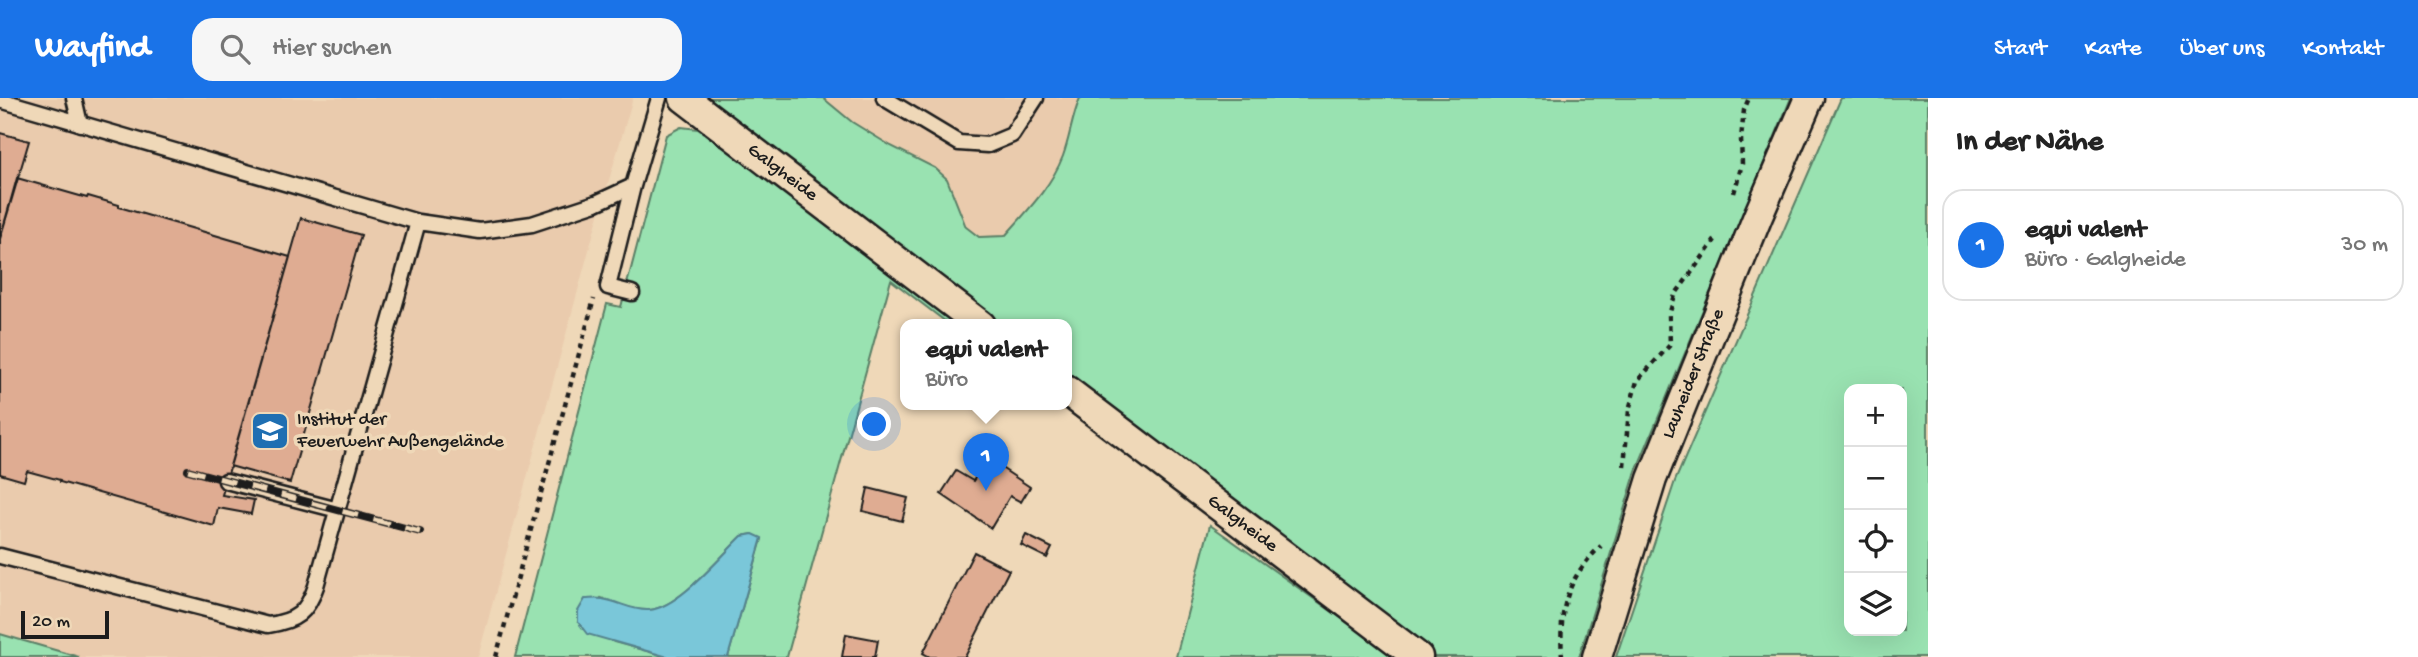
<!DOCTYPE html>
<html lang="de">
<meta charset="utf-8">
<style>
:root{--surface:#fff;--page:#f6f6f6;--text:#222;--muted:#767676;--line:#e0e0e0;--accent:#1a73e8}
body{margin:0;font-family:"Gochi Hand",sans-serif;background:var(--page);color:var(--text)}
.controls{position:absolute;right:21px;bottom:21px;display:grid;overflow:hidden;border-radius:14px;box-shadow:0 7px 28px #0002}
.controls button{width:63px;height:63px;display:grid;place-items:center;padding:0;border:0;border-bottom:2px solid var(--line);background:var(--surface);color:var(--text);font:35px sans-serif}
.scale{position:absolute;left:21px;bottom:18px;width:88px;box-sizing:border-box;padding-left:7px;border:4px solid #1c1c1c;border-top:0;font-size:19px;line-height:24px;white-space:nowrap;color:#1c1c1c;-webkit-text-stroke:5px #efd8b8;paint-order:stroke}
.you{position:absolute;left:875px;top:327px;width:24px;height:24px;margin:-18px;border:5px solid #fff;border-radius:50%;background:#1a73e8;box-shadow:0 0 0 10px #1a73e833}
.badge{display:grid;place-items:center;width:46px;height:46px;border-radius:50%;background:var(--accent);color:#fff;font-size:23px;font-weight:700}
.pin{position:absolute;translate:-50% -58px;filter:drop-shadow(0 2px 4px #0008)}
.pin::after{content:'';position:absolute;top:37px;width:24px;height:21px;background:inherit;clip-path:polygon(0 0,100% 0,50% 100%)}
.popup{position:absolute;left:900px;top:221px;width:172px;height:91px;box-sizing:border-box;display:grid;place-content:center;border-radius:14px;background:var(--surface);filter:drop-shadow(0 2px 5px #0005);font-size:23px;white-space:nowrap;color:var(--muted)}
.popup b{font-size:26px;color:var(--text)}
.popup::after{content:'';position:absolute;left:50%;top:100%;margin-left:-14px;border:14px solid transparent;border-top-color:var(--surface)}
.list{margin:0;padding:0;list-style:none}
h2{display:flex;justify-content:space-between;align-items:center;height:91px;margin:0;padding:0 28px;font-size:30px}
h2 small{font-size:23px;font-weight:400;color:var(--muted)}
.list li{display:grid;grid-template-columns:46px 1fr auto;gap:21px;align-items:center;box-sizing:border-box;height:112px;margin:0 14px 14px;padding:0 14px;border:2px solid var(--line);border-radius:21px}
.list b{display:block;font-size:26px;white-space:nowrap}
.list p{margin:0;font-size:23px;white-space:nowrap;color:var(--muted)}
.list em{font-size:23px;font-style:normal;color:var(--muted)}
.icon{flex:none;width:38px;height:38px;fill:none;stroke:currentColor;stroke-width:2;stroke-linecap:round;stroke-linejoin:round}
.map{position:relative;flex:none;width:1928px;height:559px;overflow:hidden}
header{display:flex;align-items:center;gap:42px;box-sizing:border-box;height:98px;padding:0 35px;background:var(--accent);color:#fff}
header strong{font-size:33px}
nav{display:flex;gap:38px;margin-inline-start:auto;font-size:24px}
.search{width:490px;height:63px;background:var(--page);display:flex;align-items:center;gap:18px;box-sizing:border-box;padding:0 24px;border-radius:21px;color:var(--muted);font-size:26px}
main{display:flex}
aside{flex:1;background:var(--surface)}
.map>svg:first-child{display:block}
.built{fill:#eacbad}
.green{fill:#99e2b1;stroke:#5a7f66;stroke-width:2;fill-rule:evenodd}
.water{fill:#7ac7d9;stroke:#54838d;stroke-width:2}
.building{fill:#dfac92;stroke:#1c1c1c;stroke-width:2}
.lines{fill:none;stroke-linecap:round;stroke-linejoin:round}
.service-casing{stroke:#1c1c1c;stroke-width:19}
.minor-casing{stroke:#1c1c1c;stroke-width:33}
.path{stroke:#1c1c1c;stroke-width:4.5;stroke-dasharray:5 5;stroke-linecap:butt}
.service{stroke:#efd8b8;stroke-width:14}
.minor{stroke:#efd8b8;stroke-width:28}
.rail-casing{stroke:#1c1c1c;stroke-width:8}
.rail{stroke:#efd8b8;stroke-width:5;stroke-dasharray:16;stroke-linecap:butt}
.labels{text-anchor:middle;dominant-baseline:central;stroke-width:7;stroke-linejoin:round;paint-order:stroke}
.street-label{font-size:19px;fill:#1c1c1c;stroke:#efd8b8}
.poi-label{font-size:19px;fill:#1c1c1c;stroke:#efd8b8;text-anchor:start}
</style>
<header>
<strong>Wayfind</strong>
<div class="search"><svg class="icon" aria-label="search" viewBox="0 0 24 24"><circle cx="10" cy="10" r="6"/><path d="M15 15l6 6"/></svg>Hier suchen</div>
<nav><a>Start</a><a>Karte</a><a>Über uns</a><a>Kontakt</a></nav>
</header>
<main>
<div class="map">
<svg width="1928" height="559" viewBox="0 0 1928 559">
<rect width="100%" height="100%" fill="#efd8b8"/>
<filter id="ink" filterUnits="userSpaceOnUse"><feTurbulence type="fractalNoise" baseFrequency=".0143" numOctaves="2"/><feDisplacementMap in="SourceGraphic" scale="14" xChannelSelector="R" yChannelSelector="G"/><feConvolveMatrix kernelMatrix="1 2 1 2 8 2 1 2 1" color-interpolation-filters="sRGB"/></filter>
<g filter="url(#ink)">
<path class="built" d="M0,0h633l-38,130 -117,429h-399l-79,-23z
M705,0h414l-103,227h-19z"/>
<path class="green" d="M705,0h118l29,24 39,24 44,22 12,11 19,48 13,10 26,-1c22,-25 46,-49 58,-80 7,-19 9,-39 17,-58h711l-155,373 -57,186h-147l-365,-279 -1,-53h-69z
M1841,0h87v559h-312l59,-176zM1849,291h53v242h-53z
M681,29l17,2 270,196h-18l-59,-45 -104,377h-59l34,-118 -10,-5 -10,2c-21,20 -63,72 -93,74 -16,1 -33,-7 -48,-12l-23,24 36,20 54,15h-153l92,-353 14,3 45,-172z
M1210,427l186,132h-220z
M0,536l79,23h-79z"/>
<path class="water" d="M753,436l9,4 -34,119h-60l-81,-23 -9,-12v-11l7,-12c5,0 11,-1 17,0 16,2 30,12 47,11 30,-2 72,-54 93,-74z"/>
<path class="building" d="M0,35l29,8 -29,98z
M17,80l70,20 1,-2 31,9v2l171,50 -68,238 32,5 -3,14 -33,-6 -4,18 -154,-44v-2l-33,-9 -3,10 -24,-7v-235z
M301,120l60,17 -71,248 -60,-17z
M988,361l42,28 -9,15 -11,-6 -19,32 -50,-34 15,-23 17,10z
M868,390l40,10 -6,23 -39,-10z
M1026,437l26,13 -5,10 -26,-13z
M974,454l35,18 -44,87h-35l-7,-4z
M846,536l32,6 -3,17h-33z"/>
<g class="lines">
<defs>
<path id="service" d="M74,0l6,26
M884,0l75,45 29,2 24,-10 24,-37
M0,2l418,122 62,9 52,-7 64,-21 37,-17 26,-88
M632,195l-24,-6 25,-101
M226,383l112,29
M0,458l268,69c28,-4 39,-12 48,-39l102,-364"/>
<path id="minor" d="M684,0l297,227
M1066,292l352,267
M1597,559l55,-178 106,-263 51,-118"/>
</defs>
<use href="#service" class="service-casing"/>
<use href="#minor" class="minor-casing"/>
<path class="path" d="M1734,95l8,-29 -1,-25 3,-29 5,-12
M1624,368l5,-56 8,-29 33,-36 -1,-30 6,-20 40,-55
M496,559l98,-358
M1562,559c-3,-47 4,-78 39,-111"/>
<use href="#service" class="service"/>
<use href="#minor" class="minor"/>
<defs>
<path id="rail" d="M188,372l232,62"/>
</defs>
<use href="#rail" class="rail-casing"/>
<use href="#rail" class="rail"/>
</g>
</g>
<defs>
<symbol id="university-square" viewBox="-11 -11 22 22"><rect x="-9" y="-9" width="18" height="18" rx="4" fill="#1f6fb2" stroke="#efd8b8"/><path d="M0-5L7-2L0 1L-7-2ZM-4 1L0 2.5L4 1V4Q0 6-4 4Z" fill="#fff"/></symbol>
</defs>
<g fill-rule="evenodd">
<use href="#university-square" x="248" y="311" width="44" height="44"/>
</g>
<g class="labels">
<g class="street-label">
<text transform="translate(782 75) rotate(37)">Galgheide</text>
<text transform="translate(1694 276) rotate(-68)">Lauheider Straße</text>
<text transform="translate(1242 426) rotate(37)">Galgheide</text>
</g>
<g class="poi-label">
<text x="297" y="322">Institut der<tspan x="297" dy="22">Feuerwehr Außengelände</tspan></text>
</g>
</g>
</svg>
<div class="controls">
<button>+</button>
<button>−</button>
<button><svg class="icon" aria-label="locate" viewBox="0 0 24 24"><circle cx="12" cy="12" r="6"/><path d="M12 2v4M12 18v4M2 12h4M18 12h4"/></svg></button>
<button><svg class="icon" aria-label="layers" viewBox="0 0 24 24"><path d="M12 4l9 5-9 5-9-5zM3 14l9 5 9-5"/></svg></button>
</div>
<div class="scale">20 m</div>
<div class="you"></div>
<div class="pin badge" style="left:986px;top:393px">1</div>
<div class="popup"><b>equi valent</b>Büro</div>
</div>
<aside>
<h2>In der Nähe<small></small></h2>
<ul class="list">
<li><span class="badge">1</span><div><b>equi valent</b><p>Büro · Galgheide</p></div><em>30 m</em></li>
</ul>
</aside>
</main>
